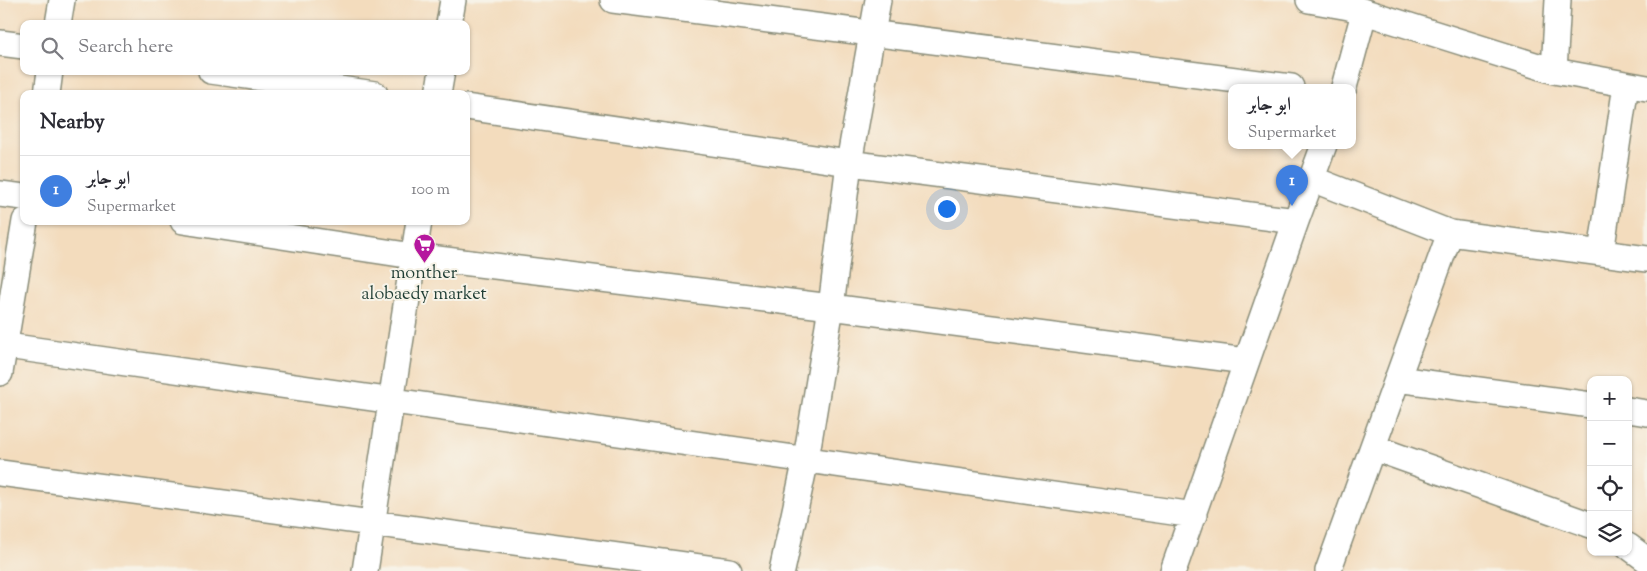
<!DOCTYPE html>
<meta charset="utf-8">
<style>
:root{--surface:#fff;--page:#f7f7f7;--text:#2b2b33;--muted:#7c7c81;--line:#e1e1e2;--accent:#ea580c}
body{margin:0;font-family:"Sorts Mill Goudy",Amiri,serif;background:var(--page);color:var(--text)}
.controls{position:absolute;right:15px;bottom:15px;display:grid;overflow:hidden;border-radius:10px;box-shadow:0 1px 4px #0004}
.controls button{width:45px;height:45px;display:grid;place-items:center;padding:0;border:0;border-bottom:1px solid var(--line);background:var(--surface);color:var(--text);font:25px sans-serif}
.you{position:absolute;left:946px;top:208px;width:18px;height:18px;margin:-12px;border:4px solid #fff;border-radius:50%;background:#1a73e8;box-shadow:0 0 0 8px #1a73e833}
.badge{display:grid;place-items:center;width:32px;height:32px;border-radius:50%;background:var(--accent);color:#fff;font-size:16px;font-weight:700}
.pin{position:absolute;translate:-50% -41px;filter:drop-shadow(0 1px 2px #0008)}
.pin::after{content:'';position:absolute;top:26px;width:18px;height:15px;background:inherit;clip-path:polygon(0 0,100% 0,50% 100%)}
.popup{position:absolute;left:1228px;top:84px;width:128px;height:65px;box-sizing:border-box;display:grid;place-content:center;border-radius:10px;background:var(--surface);filter:drop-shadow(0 1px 4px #0005);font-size:16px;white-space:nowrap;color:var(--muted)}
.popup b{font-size:19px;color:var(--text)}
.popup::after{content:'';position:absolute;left:50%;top:100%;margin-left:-10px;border:10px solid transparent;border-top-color:var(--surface)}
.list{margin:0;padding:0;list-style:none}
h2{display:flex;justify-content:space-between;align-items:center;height:65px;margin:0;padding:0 20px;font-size:21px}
h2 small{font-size:16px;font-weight:400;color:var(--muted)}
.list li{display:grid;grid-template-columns:32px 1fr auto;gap:15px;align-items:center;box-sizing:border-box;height:70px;padding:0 20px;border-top:1px solid var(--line)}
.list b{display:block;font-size:19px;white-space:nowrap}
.list p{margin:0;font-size:16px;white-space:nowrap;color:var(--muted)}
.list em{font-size:16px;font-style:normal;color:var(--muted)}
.icon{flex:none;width:28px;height:28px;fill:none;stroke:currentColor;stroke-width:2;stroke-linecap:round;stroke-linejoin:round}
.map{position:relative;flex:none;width:1647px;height:571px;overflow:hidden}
.search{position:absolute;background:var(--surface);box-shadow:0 1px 4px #0004;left:20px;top:20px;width:450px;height:55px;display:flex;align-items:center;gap:12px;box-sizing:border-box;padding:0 18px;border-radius:10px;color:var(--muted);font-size:19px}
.panel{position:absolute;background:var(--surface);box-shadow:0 1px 4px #0004;left:20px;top:90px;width:450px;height:135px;border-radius:10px}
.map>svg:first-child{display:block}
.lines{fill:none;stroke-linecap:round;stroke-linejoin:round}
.minor-casing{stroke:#898c78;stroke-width:28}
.minor{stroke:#fff;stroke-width:25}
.labels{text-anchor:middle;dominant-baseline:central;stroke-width:4;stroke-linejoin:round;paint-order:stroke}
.poi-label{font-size:18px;fill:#1f3d34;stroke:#f7f3e8}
</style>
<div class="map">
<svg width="1647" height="571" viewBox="0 0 1647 571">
<rect width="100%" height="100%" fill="#f7f3e8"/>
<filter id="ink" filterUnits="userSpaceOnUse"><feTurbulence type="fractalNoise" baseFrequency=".02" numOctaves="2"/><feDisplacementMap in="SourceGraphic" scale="10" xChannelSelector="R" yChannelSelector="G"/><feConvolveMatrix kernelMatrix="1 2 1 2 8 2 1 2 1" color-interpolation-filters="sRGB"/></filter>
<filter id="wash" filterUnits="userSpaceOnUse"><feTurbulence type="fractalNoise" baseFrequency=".0096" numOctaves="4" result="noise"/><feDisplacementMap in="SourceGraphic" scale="20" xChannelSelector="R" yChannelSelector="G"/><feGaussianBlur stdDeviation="1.12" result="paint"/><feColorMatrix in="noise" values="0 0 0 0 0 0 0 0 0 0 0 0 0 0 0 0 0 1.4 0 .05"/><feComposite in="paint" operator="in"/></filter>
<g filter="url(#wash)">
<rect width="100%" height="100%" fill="#f3dcbd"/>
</g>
<g filter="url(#ink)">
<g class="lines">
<defs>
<path id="minor" d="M613,0l678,87
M1309,0l40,7 205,64 93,17
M58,24l4,-24
M449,24l4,-24
M0,43l24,3
M211,71l164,23
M1554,71l4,-71
M1344,87l20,-74
M47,94l3,-23
M438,94l4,-23
M466,107l383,56 447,58
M1312,179l138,54 197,26
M0,194l24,3
M183,221l230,35 418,51 415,54
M1601,253l25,-168
M0,345l1194,170
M0,373l25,-152
M1397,379l194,26
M1628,410l19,3
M1374,448l217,77
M0,473l729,98
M1628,546l19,14
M365,571l54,-350
M782,571l24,-112 25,-152 18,-144 29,-163
M1173,571l123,-350 28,-76
M1328,571l122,-338"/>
</defs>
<use href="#minor" class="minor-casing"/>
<use href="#minor" class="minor"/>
</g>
</g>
<defs>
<symbol id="supermarket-pin" viewBox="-11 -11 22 30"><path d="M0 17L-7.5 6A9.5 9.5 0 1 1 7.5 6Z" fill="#b5179e" stroke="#f7f3e8"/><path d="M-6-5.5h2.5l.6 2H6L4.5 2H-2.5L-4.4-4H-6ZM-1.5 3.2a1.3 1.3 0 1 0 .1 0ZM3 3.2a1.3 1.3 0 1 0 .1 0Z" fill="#fff"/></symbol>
</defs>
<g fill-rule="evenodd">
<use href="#supermarket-pin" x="412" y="232" width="25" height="34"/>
</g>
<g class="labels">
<g class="poi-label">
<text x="424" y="274">monther<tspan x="424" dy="21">alobaedy market</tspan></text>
</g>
</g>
</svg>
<div class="controls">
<button>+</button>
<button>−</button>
<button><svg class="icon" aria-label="locate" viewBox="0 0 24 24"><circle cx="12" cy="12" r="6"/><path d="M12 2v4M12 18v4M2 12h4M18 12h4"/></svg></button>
<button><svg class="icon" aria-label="layers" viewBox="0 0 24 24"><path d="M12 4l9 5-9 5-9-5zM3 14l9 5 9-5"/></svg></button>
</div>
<div class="you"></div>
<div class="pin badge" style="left:1292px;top:206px;background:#3f7fe0">1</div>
<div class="popup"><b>ابو جابر</b>Supermarket</div>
<div class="search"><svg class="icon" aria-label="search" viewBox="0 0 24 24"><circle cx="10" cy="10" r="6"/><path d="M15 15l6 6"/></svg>Search here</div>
<section class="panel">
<h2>Nearby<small></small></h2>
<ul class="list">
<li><span class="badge" style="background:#3f7fe0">1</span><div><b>ابو جابر</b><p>Supermarket</p></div><em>100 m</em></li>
</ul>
</section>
</div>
